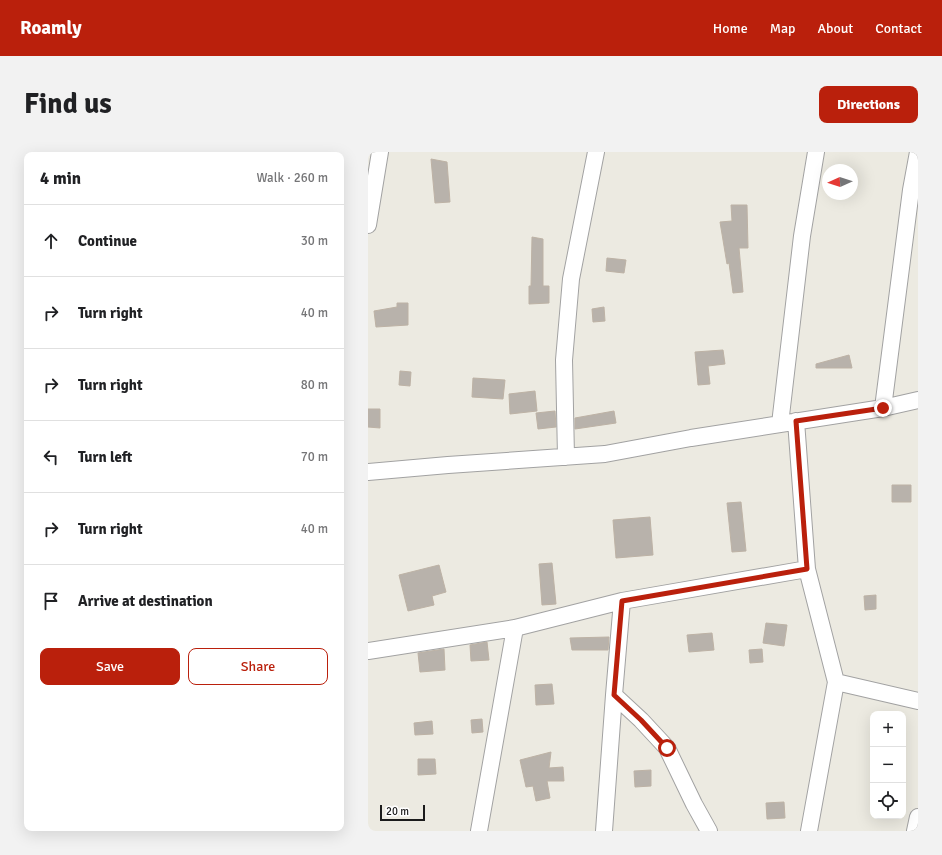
<!DOCTYPE html>
<meta charset="utf-8">
<style>
:root{--surface:#fff;--page:#f2f2f2;--text:#202124;--muted:#757577;--line:#e0e0e0;--accent:#ba200c}
body{margin:0;font-family:Signika,sans-serif;background:var(--page);color:var(--text)}
.controls{position:absolute;right:12px;bottom:12px;display:grid;overflow:hidden;border-radius:8px;box-shadow:0 4px 16px #0002}
.controls button{width:36px;height:36px;display:grid;place-items:center;padding:0;border:0;border-bottom:1px solid var(--line);background:var(--surface);color:var(--text);font:20px sans-serif}
.compass{position:absolute;left:454px;top:12px;width:36px;height:36px;border-radius:50%;background:var(--surface);box-shadow:0 4px 16px #0002;rotate:267deg}
.scale{position:absolute;left:12px;bottom:10px;width:45px;box-sizing:border-box;padding-left:4px;border:2px solid #1b1b1b;border-top:0;font-size:11px;line-height:14px;white-space:nowrap;color:#1b1b1b;-webkit-text-stroke:3px #fff;paint-order:stroke}
.stop{position:absolute;width:12px;height:12px;margin:-9px;border:3px solid #ba200c;border-radius:50%;background:#fff}
.stop.end{background:#ba200c;border-color:#fff;box-shadow:0 1px 4px #0008}
.list{margin:0;padding:0;list-style:none}
h2{display:flex;justify-content:space-between;align-items:center;height:52px;margin:0;padding:0 16px;font-size:17px}
h2 small{font-size:13px;font-weight:400;color:var(--muted)}
.list li{display:grid;grid-template-columns:26px 1fr auto;gap:12px;align-items:center;box-sizing:border-box;height:72px;padding:0 16px;border-top:1px solid var(--line)}
.list b{display:block;font-size:15px;white-space:nowrap}
.list em{font-size:13px;font-style:normal;color:var(--muted)}
.actions{display:flex;gap:8px;padding:12px 16px}
.actions a{flex:1;padding:9px 0;border:1px solid var(--accent);border-radius:8px;text-align:center;font-size:14px;color:var(--accent)}
.actions .main{background:var(--accent);color:#fff}
.icon{flex:none;width:22px;height:22px;fill:none;stroke:currentColor;stroke-width:2;stroke-linecap:round;stroke-linejoin:round}
.map{position:relative;flex:none;width:550px;height:679px;overflow:hidden;border-radius:8px}
header{display:flex;align-items:center;gap:24px;box-sizing:border-box;height:56px;padding:0 20px;background:var(--accent);color:#fff}
header strong{font-size:19px}
nav{display:flex;gap:22px;margin-inline-start:auto;font-size:14px}
.intro{display:flex;align-items:center;justify-content:space-between;box-sizing:border-box;height:96px;padding:0 24px}
h1{margin:0;font-size:28px}
.button{padding:10px 18px;border-radius:8px;background:var(--accent);color:#fff;font-size:14px;font-weight:700}
main{display:flex;gap:24px;padding:0 24px}
aside{flex:1;background:var(--surface);border-radius:8px;box-shadow:0 4px 16px #0002}
.map>svg:first-child{display:block}
.building{fill:#b8b2ab;stroke:#bdb2a5}
.lines{fill:none;stroke-linecap:round;stroke-linejoin:round}
.street-casing{stroke:#a2a2a2;stroke-width:18}
.street{stroke:#fff;stroke-width:16}
.route{stroke:#ba200c;stroke-width:5}
</style>
<header>
<strong>Roamly</strong>
<nav><a>Home</a><a>Map</a><a>About</a><a>Contact</a></nav>
</header>
<div class="intro"><h1>Find us</h1><a class="button">Directions</a></div>
<main>
<aside>
<h2>4 min<small>Walk · 260 m</small></h2>
<ul class="list">
<li><svg class="icon" aria-label="ahead" viewBox="0 0 24 24"><path d="M12 20V5M6 11l6-6 6 6"/></svg><div><b>Continue</b></div><em>30 m</em></li>
<li><svg class="icon" aria-label="right" viewBox="0 0 24 24"><path d="M7 20v-9h11M14 6l5 5-5 5"/></svg><div><b>Turn right</b></div><em>40 m</em></li>
<li><svg class="icon" aria-label="right" viewBox="0 0 24 24"><path d="M7 20v-9h11M14 6l5 5-5 5"/></svg><div><b>Turn right</b></div><em>80 m</em></li>
<li><svg class="icon" aria-label="left" viewBox="0 0 24 24"><path d="M17 20v-9H6M10 6l-5 5 5 5"/></svg><div><b>Turn left</b></div><em>70 m</em></li>
<li><svg class="icon" aria-label="right" viewBox="0 0 24 24"><path d="M7 20v-9h11M14 6l5 5-5 5"/></svg><div><b>Turn right</b></div><em>40 m</em></li>
<li><svg class="icon" aria-label="arrive" viewBox="0 0 24 24"><path d="M6 21V4h12l-3 4 3 4H6"/></svg><div><b>Arrive at destination</b></div></li>
</ul>
<div class="actions"><a class="main">Save</a><a>Share</a></div>
</aside>
<div class="map">
<svg width="550" height="679" viewBox="0 0 550 679">
<rect width="100%" height="100%" fill="#eceae1"/>
<path class="building" d="M63,7l16,3 3,40 -15,1z
M363,53h16l1,43h-9l4,44 -10,1 -4,-30 -2,1 -7,-42 12,-1z
M164,85l11,2v47h6v17l-20,1v-18h2z
M239,106l19,2 -2,13 -18,-2z
M29,151h11v22l-32,2 -2,-16 23,-4z
M236,155l1,14 -12,1 -1,-13z
M355,198l2,14 -17,2 2,18 -12,1 -3,-33z
M481,203l3,13h-36v-4z
M32,219l11,1 -1,14 -11,-1z
M105,226l32,2 -2,19 -31,-2z
M167,239l2,20 -27,3 -1,-20z
M0,257h12v19l-12,-1z
M187,259l1,16 -18,2 -2,-16z
M246,259l2,12 -41,6v-11z
M524,333h19v17h-19z
M373,350l5,49 -14,1 -5,-49z
M282,365l3,38 -37,3 -3,-38z
M184,411l4,41 -14,1 -3,-41z
M71,413l7,27 -14,4 2,9 -26,6 -9,-36z
M508,443v14l-11,1 -1,-14z
M398,471l21,2 -3,21 -21,-3z
M344,481l2,17 -25,2 -2,-17z
M241,485l-1,13h-36l-2,-12z
M119,490l2,18 -18,1 -1,-16z
M76,497l1,21 -25,2 -2,-19z
M394,497l1,13 -13,1 -1,-13z
M184,532l2,20 -18,1 -1,-20z
M114,567l1,13 -11,1 -1,-13z
M64,569l1,13 -18,1 -1,-12z
M183,600l-2,16 14,-1 1,14h-17l3,17 -14,3 -3,-15 -7,1 -6,-27z
M50,607h17l1,15 -18,1z
M283,618v16l-16,1 -1,-16z
M416,650l1,16 -18,1 -1,-16z"/>
<g class="lines">
<defs>
<path id="street" d="M0,73l12,-73
M515,256l28,-218 7,-38
M428,269l11,148 29,113 -27,149
M412,272l22,-188 14,-84
M198,305l-2,-97 7,-81 25,-127
M0,320l80,-7 157,-11 86,-16 192,-30 35,-8
M0,499l147,-23 107,-27 185,-32
M468,530l82,19
M246,543l27,25 26,28 27,56 15,27
M111,679l36,-203
M236,679l10,-136 8,-94
M547,679l3,-14"/>
</defs>
<use href="#street" class="street-casing"/>
<use href="#street" class="street"/>
</g>
<g class="lines">
<path class="route" d="M299,596l-26,-28 -27,-25 8,-94 185,-32 -11,-148 87,-13"/>
</g>
</svg>
<div class="controls">
<button>+</button>
<button>−</button>
<button><svg class="icon" aria-label="locate" viewBox="0 0 24 24"><circle cx="12" cy="12" r="6"/><path d="M12 2v4M12 18v4M2 12h4M18 12h4"/></svg></button>
</div>
<svg class="compass" viewBox="-18 -18 36 36"><path d="M0-13l5 13h-10z" fill="#e53935"/><path d="M0 13l5-13h-10z" fill="#757577"/></svg>
<div class="scale">20 m</div>
<div class="stop" style="left:299px;top:596px"></div>
<div class="stop end" style="left:515px;top:256px"></div>
</div>
</main>
